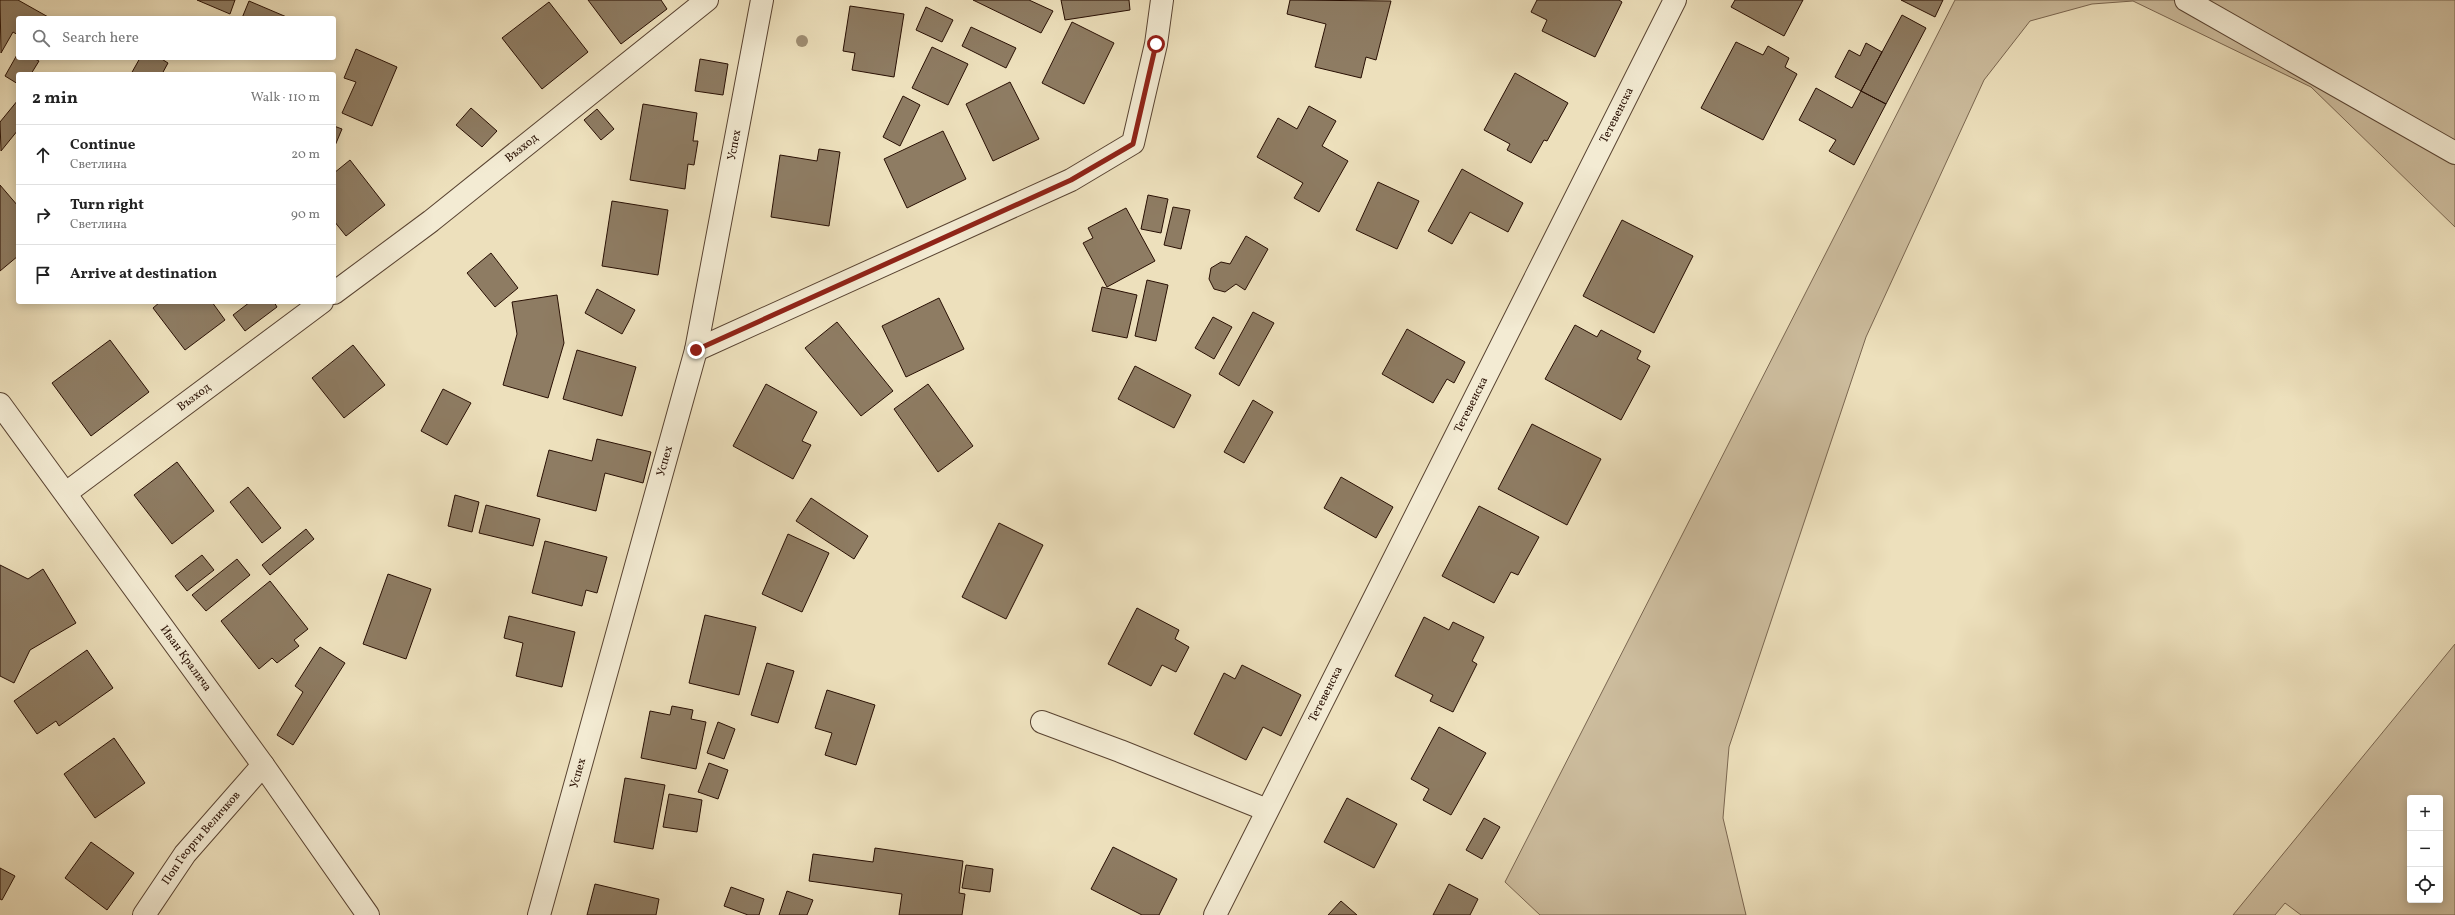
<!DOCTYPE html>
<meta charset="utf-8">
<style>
:root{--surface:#fff;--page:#f2f2f2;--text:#222;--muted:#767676;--line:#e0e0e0}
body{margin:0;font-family:Vollkorn,serif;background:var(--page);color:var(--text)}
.controls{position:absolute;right:12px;bottom:12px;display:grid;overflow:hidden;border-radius:4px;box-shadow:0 2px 10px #0003}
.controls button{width:36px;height:36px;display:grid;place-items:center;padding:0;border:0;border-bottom:1px solid var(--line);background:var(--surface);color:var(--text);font:20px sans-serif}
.stop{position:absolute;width:12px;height:12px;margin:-9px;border:3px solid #8f2418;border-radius:50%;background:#fff}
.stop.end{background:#8f2418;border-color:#fff;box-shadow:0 1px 4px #0008}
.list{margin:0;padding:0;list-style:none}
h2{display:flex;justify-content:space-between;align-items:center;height:52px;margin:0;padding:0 16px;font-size:17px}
h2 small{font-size:13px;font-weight:400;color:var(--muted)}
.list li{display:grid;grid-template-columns:26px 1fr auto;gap:12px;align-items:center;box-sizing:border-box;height:60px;padding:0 16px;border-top:1px solid var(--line)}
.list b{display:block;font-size:15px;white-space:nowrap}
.list p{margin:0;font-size:13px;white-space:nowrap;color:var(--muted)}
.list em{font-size:13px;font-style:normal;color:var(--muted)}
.icon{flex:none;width:22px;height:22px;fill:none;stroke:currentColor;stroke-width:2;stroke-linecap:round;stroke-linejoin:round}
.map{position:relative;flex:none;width:2455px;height:915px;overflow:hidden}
.search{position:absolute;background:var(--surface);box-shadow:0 2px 10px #0003;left:16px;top:16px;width:320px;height:44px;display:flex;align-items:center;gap:10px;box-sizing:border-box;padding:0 14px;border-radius:4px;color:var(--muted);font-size:15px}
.panel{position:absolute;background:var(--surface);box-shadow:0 2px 10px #0003;left:16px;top:72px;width:320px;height:232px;border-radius:4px}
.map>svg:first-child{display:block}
.green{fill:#ccbc9d;stroke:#7a6650;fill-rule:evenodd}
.building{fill:#8e7c63;stroke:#280f03}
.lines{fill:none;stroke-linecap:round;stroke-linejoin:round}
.minor-casing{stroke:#594331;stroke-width:24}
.minor{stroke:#f3ebd3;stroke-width:22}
.tree{fill:#a08f74}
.route{stroke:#8f2418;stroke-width:5}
.labels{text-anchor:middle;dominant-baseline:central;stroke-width:3;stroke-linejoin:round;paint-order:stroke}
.street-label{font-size:12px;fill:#280f03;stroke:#f3ebd3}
</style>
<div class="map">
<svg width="2455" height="915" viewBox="0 0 2455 915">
<rect width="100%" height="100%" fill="#ede0bc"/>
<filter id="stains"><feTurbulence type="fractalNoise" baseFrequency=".005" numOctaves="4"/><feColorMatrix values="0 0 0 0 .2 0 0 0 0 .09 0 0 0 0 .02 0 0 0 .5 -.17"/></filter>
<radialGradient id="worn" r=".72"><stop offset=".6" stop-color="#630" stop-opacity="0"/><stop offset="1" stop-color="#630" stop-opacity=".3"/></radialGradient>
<path class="green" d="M1955,0h500v227l-144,-140 -178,-86 -41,3 -62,17 -46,59 -118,257 -137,410 -6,71 23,97h-206l-35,-33z
M2455,644v271h-154l-16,-12 -10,12h-42zM2410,798h30v102h-30z"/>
<path class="building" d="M0,0h18l32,18h-32v17l-5,-3 -12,21z
M197,0h38l-5,14z
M588,0h73l6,9 -46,35z
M973,0h56l24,11 -12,22z
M1061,0h68l1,10 -65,10z
M1290,0l101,1 -15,59 -10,-3 -5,21 -46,-11 11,-43 -39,-10z
M1537,0h82l3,2 -27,55 -53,-26 5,-11 -16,-8z
M1735,0h68l-19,36 -53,-29z
M1901,0h42l-8,17z
M249,1l40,17h-47z
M549,2l39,50 -46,37 -40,-51z
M850,6l54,8 -10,63 -42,-7 3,-17 -12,-2z
M926,7l27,13 -11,22 -26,-12z
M1902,15l24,13 -40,76 -25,-13z
M1072,22l42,21 -30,61 -42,-21z
M971,27l45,21 -10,20 -44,-22z
M1736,42l27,13 5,-9 21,12 -4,9 12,7 -34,66 -62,-32z
M1866,43l16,9 -21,39 -26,-14 14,-27 11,6z
M932,47l36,17 -20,41 -36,-17z
M356,49l41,18 -25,59 -30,-13 14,-31 -12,-4z
M18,53v5h15l6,3 -8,13h-13v10l-13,-8z
M140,58h20l8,5 -6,11h-31z
M700,59l28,5 -5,31 -28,-4z
M1515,73l53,30 -21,38 -3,-1 -13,23 -24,-13 3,-6 -26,-14z
M1010,82l29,57 -46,22 -27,-57z
M1816,88l36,20 9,-17 25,13 -32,61 -25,-14 7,-11 -37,-20z
M903,96l17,9 -20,41 -17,-9z
M18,100v30l-17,21 -1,-29z
M643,104l54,9 -4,28h5l-4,24 -6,-1 -3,25 -55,-9z
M1309,106l27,15 -14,25 26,15 -29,51 -25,-14 9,-15 -46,-26 21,-39 19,11z
M471,108l26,23 -15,16 -26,-22z
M597,109l17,20 -13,11 -17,-20z
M334,126l8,3 -8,19z
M943,131l23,48 -59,29 -23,-49z
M819,149l21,3 -11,74 -58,-9 9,-62 37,6z
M350,160l35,45 -39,31 -12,-15v-48z
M1462,169l61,34 -15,29 -38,-20 -18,32 -24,-13z
M1378,182l41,19 -22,48 -41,-19z
M0,185l18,21v50l-18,15z
M1148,195l20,4 -7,34 -20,-4z
M612,201l56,9 -10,65 -56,-9z
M1173,207l17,3 -9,39 -17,-4z
M1126,208l29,53 -48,26 -24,-44 10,-5 -5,-10z
M1622,220l71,36 -39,77 -71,-37z
M1246,236l22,13 -23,41 -9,-6 -11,8 -11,-3 -5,-10 2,-11 10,-6 9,2z
M491,253l27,35 -23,19 -28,-34z
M1147,280l21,5 -12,56 -21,-5z
M1102,287l35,8 -10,43 -35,-7z
M597,289l38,21 -13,24 -37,-21z
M557,295l7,48 -16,55 -45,-13 14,-51 -5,-32z
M939,298l25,51 -58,28 -24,-51z
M160,302h52l13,18 -40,30 -32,-42z
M250,302h24l3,5 -32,24 -12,-16z
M1253,312l21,11 -35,63 -20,-12z
M1213,317l19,10 -18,32 -19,-11z
M837,322l56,69 -32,25 -56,-68z
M1575,325l22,12 4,-7 40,21 -4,8 13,7 -29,54 -76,-41z
M1407,329l58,33 -11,21 -7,-4 -14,24 -51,-29z
M110,340l39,52 -58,44 -39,-53z
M353,345l32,40 -41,33 -32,-40z
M577,350l59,17 -14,49 -59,-17z
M1135,366l56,29 -17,33 -56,-29z
M766,384l51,28 -15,29 9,4 -18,34 -60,-33z
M928,384l45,62 -35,26 -44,-63z
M443,389l28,14 -24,42 -26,-14z
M1253,400l20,12 -29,51 -20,-11z
M1532,424l69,35 -34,66 -69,-36z
M597,439l54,13 -8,31 -38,-10 -9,38 -59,-15 12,-46 43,11z
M177,462l37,49 -42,33 -38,-49z
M1341,477l52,30 -17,31 -52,-30z
M248,487l33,41 -19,15 -32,-41z
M455,495l24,7 -7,30 -24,-6z
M811,498l57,38 -14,23 -58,-38z
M486,505l54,14 -7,27 -54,-13z
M1479,506l60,31 -21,38 -7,-3 -17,31 -52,-27z
M999,523l44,22 -37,74 -44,-22z
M306,529l8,10 -44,36 -8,-10z
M788,534l41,19 -27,59 -40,-18z
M545,541l62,16 -10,36 -11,-3 -4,16 -50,-13z
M202,555l12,15 -27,21 -12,-15z
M237,559l13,16 -44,36 -14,-16z
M0,565l28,14 15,-10 33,54 -46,27 -16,33 -14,-7z
M388,574l43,15 -25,70 -43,-15z
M270,581l38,48 -14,11 5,6 -22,17 -5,-5 -13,11 -38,-48z
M1137,608l42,22 -4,9 14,8 -13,25 -14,-7 -11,21 -43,-22z
M705,615l51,12 -17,68 -50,-12z
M509,616l66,16 -13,55 -46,-11 7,-33 -19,-5z
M1424,617l25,13 4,-8 31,15 -12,24 5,3 -24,48 -23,-11 3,-6 -38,-19z
M320,647l25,16 -52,82 -16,-10 26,-43 -8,-6z
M87,650l26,38 -54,38 -3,-5 -19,13 -23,-33z
M767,663l27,8 -16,52 -27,-8z
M1242,665l59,30 -20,41 -18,-9 -17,33 -52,-26 30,-61 11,6z
M827,690l48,15 -19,60 -31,-10 7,-22 -17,-5z
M672,706l21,4 -2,9 15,3 -10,47 -55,-11 9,-47 20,4z
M718,722l17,7 -11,30 -17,-6z
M1439,727l47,26 -35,62 -28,-15 6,-11 -18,-10z
M114,738l31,45 -50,35 -31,-44z
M709,763l19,7 -10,29 -20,-7z
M625,778l40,7 -12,64 -39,-7z
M669,794l33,6 -5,32 -34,-5z
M1347,798l50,26 -23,44 -50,-26z
M1484,818l16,9 -18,32 -16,-9z
M91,842l43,31 -27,37 -42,-32z
M1113,847l64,32 -18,36h-17l-51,-26z
M875,848l88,13 -4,32 6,1 -3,21h-63l3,-21 -93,-13 4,-27 60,8z
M966,865l27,4 -3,23 -28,-4z
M0,868l15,8 -13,24 -2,-1z
M595,884l64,15 -3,16h-69z
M1449,884l29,15 -8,16h-37z
M731,887l33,12 -5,16h-11l-24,-9z
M787,891l26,9 -6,15h-28z
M1341,901l16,14h-29z"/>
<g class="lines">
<defs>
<g id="minor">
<path d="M2186,0l269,153"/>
<path id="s1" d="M334,293l97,-72 276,-221"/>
<path d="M696,350l375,-170 62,-37 23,-99 6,-44"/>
<path id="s2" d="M0,404l263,361 105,150"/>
<path id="s3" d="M66,493l256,-191"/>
<path d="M1042,722l78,29 147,59"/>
<path id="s4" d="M144,915l41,-61 78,-89"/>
<path id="s5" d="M539,915l157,-565 66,-350"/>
<path id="s6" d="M1215,915l460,-915"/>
</g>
</defs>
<use href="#minor" class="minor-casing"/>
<use href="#minor" class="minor"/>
</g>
<circle class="tree" cx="802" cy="41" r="6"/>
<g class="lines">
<path class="route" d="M696,350l375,-170 62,-36 23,-100"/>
</g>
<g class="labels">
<g class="street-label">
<text stroke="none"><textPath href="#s6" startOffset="895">Тетевенска</textPath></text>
<text stroke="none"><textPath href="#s5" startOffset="795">Успех</textPath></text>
<text stroke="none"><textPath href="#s1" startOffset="237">Възход</textPath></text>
<text stroke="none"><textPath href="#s3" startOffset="160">Възход</textPath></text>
<text stroke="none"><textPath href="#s6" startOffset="571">Тетевенска</textPath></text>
<text stroke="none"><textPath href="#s5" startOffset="471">Успех</textPath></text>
<text stroke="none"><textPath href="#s2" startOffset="315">Иван Кралича</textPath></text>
<text stroke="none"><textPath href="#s6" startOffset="247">Тетевенска</textPath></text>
<text stroke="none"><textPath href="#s5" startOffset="147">Успех</textPath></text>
<text stroke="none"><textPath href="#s4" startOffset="96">Поп Георги Величков</textPath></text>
</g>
</g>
<rect width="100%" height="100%" filter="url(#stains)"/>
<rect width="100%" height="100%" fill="url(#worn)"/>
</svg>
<div class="controls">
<button>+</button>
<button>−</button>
<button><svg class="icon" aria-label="locate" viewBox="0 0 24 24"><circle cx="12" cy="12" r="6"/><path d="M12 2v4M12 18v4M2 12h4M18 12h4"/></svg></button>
</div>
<div class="stop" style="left:1156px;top:44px"></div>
<div class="stop end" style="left:696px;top:350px"></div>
<div class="search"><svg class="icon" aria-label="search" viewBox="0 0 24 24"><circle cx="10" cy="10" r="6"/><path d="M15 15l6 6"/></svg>Search here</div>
<section class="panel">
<h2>2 min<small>Walk · 110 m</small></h2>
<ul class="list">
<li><svg class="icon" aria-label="ahead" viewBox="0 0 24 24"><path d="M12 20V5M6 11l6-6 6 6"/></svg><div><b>Continue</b><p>Светлина</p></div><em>20 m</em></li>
<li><svg class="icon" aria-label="right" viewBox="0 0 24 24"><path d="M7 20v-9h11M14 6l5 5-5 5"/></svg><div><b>Turn right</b><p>Светлина</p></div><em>90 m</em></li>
<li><svg class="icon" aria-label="arrive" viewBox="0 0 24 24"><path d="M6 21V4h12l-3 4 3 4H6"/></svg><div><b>Arrive at destination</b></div></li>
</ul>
</section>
</div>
